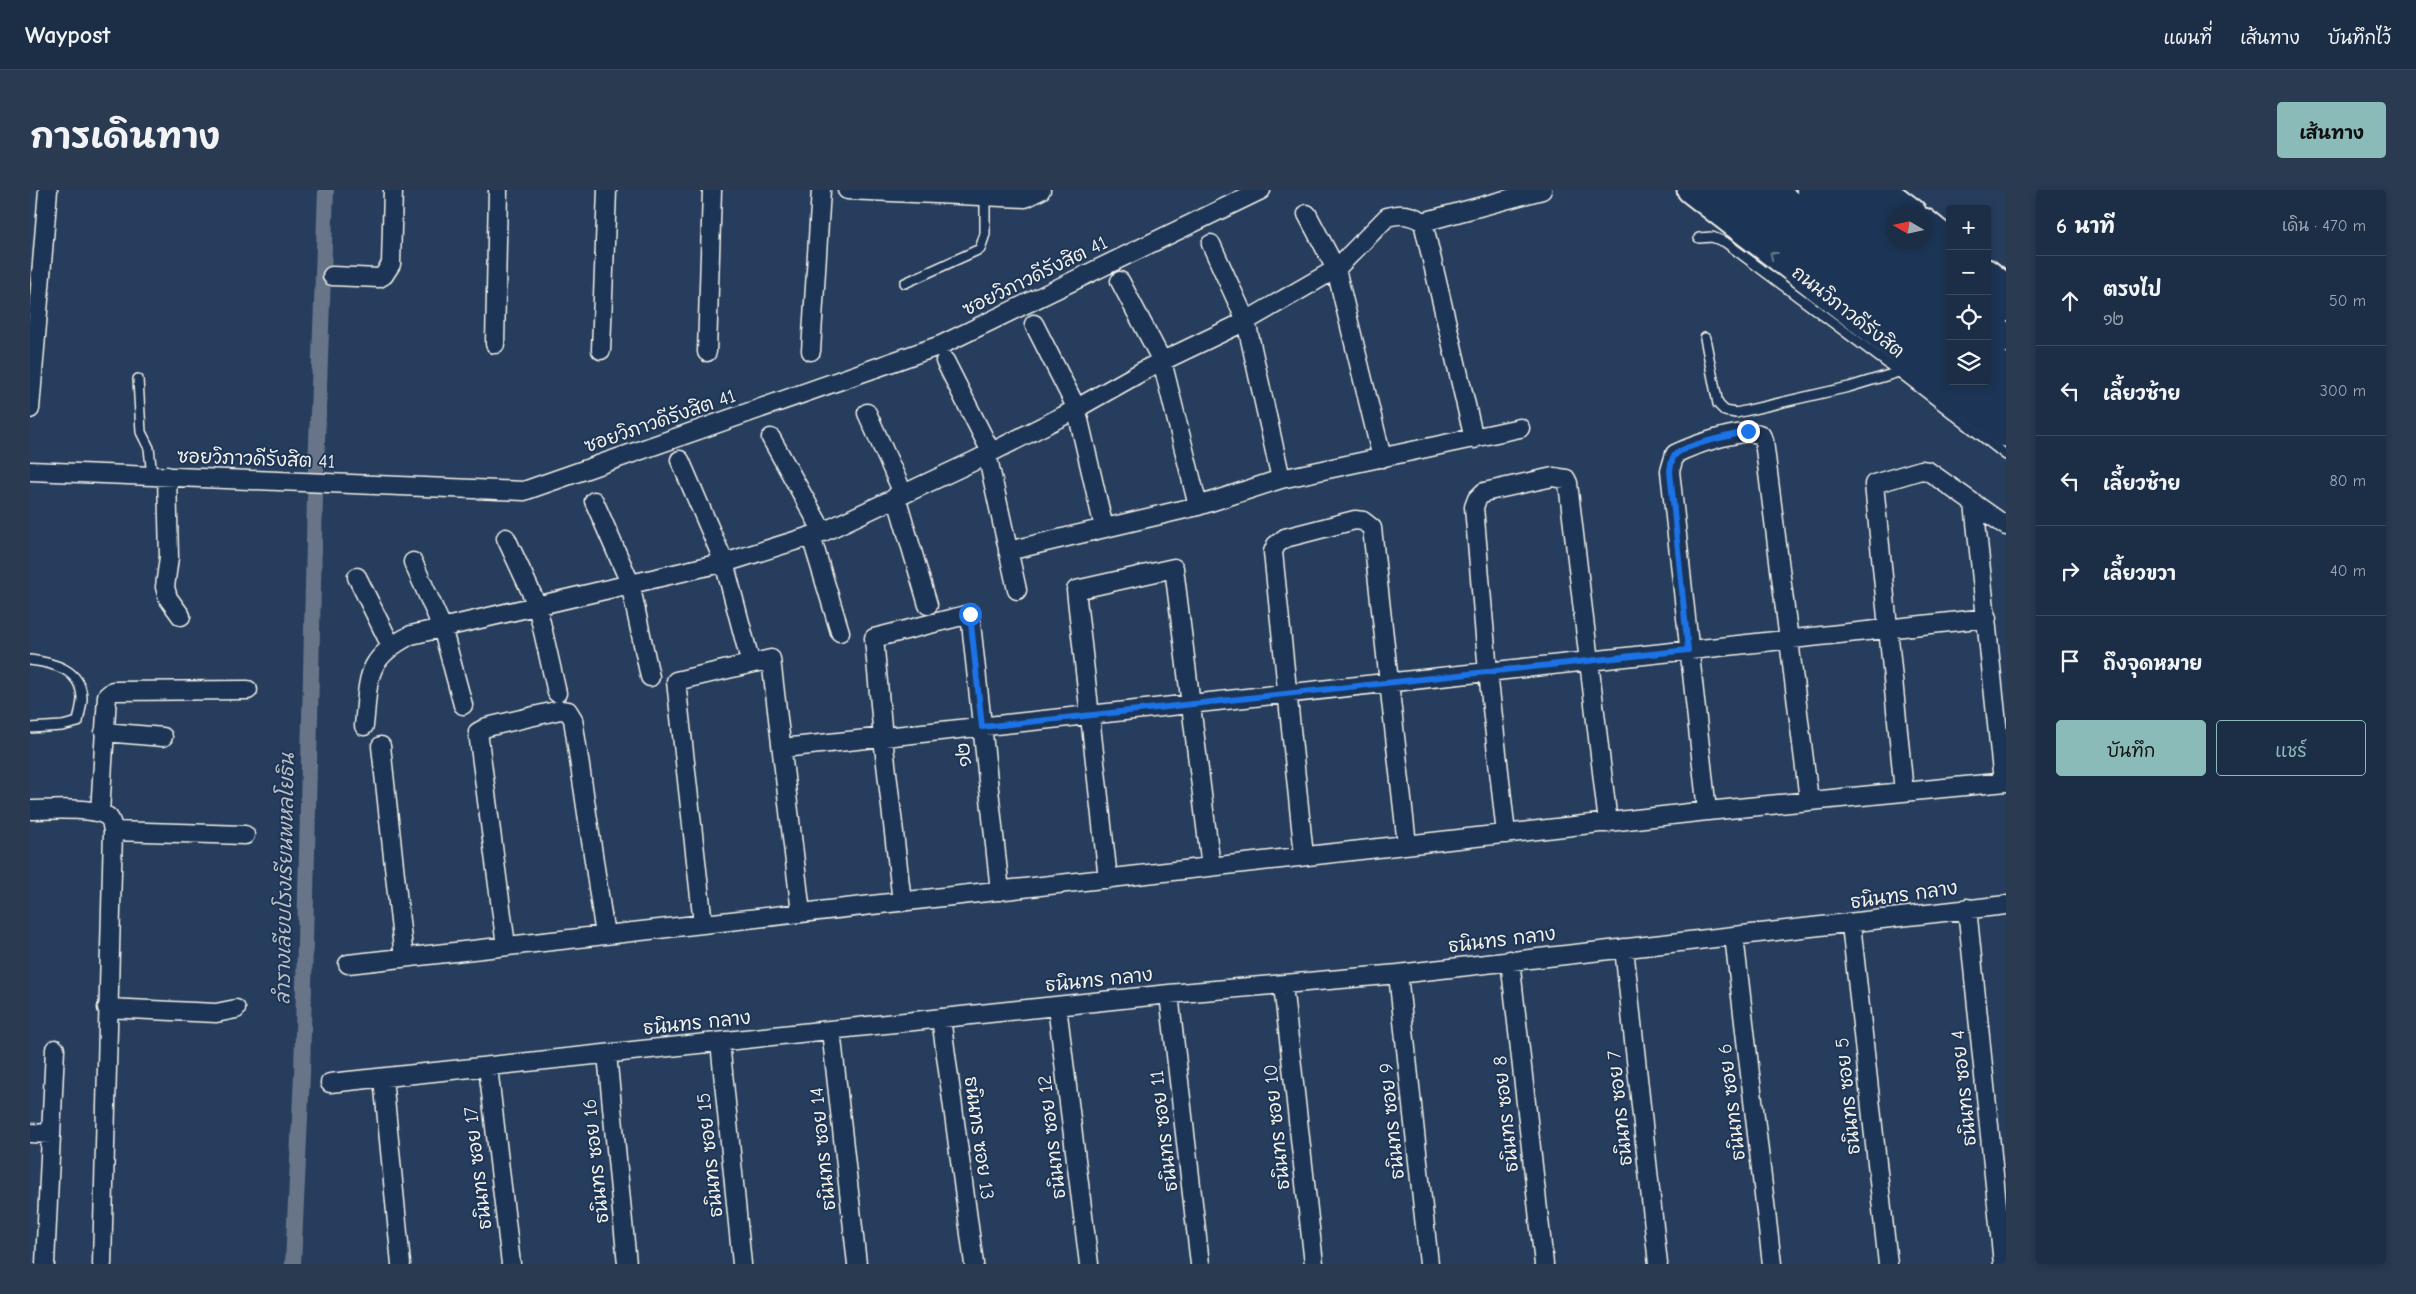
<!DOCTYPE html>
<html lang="th">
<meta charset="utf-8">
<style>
:root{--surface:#1c2e46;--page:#293a51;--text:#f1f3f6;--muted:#a0a8b3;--line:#3a4a5f;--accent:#8bbbb9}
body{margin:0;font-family:"Comic Neue","Playpen Sans Thai",sans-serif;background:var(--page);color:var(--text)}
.controls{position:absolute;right:15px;top:15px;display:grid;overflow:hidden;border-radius:5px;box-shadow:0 2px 8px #0003}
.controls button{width:45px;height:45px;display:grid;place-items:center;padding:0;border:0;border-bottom:1px solid var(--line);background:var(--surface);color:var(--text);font:25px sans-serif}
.compass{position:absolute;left:1856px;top:15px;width:45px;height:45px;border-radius:50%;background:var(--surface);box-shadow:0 2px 8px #0003;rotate:279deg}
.stop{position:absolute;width:15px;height:15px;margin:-11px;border:4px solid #1a73e8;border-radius:50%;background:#fff}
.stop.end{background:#1a73e8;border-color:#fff;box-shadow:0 1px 5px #0008}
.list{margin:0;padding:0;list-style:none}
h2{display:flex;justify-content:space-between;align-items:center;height:65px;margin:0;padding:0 20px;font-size:21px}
h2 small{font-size:16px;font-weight:400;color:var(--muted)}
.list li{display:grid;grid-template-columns:32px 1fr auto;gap:15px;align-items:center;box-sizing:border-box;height:90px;padding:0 20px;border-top:1px solid var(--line)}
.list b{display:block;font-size:19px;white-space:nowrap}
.list p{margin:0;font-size:16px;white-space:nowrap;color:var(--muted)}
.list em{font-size:16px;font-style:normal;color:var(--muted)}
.actions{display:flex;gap:10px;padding:15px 20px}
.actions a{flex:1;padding:11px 0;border:1px solid var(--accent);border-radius:5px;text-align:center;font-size:18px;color:var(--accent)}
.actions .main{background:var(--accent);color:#111}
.icon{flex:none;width:28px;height:28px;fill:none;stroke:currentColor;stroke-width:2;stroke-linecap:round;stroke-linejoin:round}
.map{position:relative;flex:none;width:1976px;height:1074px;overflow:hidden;border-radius:5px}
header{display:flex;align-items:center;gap:30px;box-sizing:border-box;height:70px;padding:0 25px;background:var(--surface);border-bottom:1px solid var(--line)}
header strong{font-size:24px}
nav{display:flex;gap:28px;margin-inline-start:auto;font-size:18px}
.intro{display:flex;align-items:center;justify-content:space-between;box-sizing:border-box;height:120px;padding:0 30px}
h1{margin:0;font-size:35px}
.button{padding:12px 22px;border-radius:5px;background:var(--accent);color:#111;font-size:18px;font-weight:700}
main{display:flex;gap:30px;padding:0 30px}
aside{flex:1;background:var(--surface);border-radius:5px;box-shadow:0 2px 8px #0003}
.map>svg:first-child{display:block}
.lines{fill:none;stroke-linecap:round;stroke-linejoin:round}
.canal{stroke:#677588;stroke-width:16}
.service-casing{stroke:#f4f1e8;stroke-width:12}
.minor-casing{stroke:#f4f1e8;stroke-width:21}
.secondary-casing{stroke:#f4f1e8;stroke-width:29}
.trunk-casing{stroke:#f4f1e8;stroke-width:31}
.motorway-casing{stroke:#f4f1e8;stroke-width:31}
.service{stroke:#1d3557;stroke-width:9}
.minor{stroke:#1d3557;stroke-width:18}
.secondary{stroke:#1d3557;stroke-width:25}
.trunk{stroke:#1d3557;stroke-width:28}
.motorway{stroke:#1d3557;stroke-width:28}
.oneway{stroke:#68778a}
.route{stroke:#1a73e8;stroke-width:6}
.labels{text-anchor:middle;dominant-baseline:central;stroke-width:4;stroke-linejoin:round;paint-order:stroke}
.street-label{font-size:19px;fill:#f4f1e8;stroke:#1d3557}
.water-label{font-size:20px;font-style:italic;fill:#bcbfc2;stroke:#1d3557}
</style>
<header>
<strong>Waypost</strong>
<nav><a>แผนที่</a><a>เส้นทาง</a><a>บันทึกไว้</a></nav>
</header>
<div class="intro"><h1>การเดินทาง</h1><a class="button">เส้นทาง</a></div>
<main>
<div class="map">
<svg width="1976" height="1074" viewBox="0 0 1976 1074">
<rect width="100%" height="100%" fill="#263d5d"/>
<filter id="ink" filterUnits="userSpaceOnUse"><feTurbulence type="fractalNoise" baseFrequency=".02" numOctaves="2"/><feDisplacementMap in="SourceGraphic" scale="10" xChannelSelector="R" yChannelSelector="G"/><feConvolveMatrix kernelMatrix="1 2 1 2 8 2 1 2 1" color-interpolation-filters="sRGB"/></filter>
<g filter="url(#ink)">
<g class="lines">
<path class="canal" d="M286,280l10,-280
M263,1074l9,-189 13,-579"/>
<defs>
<path id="service" d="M1669,48l13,-1 13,5 174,130 107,83
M875,93l75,-34 5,-15v-38
M1675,148l13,66 7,7 11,2 113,-26 50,-15
M108,189l3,53 8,16 3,28
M0,470c23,3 51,9 52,38 0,8 -3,16 -4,24l-16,4 -32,2"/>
<path id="minor" d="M817,0l178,8 16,-8
M1277,24l29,55 46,189
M1393,32l119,-32
M1181,54l35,77 35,158
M302,86l47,2 5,-3 7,-11 2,-74
M1090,91l42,80 36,145
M1004,134l42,83 28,121
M465,154l3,-154
M571,160l6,-160
M781,161l10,-161
M677,162l5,-162
M915,171l46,91
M0,219l18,-219
M837,223l36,80
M741,248l52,94
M957,264l30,136
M650,270l44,102 24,91
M0,281l494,20 417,-146 320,-155
M137,286l2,81 -4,30 3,11 13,18
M866,306l32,109
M564,311l36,82 20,94
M1944,313l29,279
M781,346l29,96
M476,348l31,67 20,88
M978,361l190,-45 83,-27 239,-51
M383,372l29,65 21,78
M327,387l34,69
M334,536c5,-48 0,-67 47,-91l323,-75 89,-28 149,-70 91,-46 87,-49 96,-46 90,-52 51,-52c13,-4 24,-3 36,5l51,217
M74,542l59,5
M351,556l23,212
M753,558l1204,-130
M1874,602l-30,-308 47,-14 7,1 78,55
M0,620c17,0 66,-4 78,7 4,3 4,10 5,14l-11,433
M1677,621l-37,-340 5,-17c16,-8 71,-28 86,-19l3,6 45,359
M70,623l7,-117 6,-5 135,-1
M83,641l132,4
M1476,644l-18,-162 -14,-165 3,-8 7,-7 69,-15 13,2 2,4 40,340
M1274,666l-31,-304 3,-7 9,-7 70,-18 8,1 9,7 35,317
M1078,689l-32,-289 98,-22 37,299
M872,712l-19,-164 -9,-100 96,-24 30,277
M1937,718l36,356
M673,734l-27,-243 95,-22 30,254
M1821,734l37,340
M1704,746l38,328
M476,756l-28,-214 9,-5 73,-17 8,1 5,8 32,216
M1594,758l34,316
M1480,770l34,304
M318,774l1359,-153 299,-29
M1368,784l31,290
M1253,795l31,279
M1139,804l31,270
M1027,816l32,258
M77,818l109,5 20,-4
M911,828l33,246
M801,840l26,234
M690,852l22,222
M577,864l20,210
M458,877l23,197
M353,888l18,186
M300,893l839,-89 229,-20 608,-69
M0,943l21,1
M15,1074l10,-215"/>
<path id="secondary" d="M1660,0l316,244
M1854,0l29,22
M1894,31l26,21
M1957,82l19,15"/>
<path id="trunk" d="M1714,0l206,154
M1805,0l47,39
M1957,182l19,14"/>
<path id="motorway" d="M1690,0l230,181
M1740,0l180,137
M1781,0l139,105
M1829,0l35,27
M1894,51l26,22
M1957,102l19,15
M1957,134l19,14
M1957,166l19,14
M1933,191l43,34"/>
</defs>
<use href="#service" class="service-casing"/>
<use href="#minor" class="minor-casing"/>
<use href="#secondary" class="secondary-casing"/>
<use href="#trunk" class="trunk-casing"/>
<use href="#motorway" class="motorway-casing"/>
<use href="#service" class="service"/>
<use href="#minor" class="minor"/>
<use href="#secondary" class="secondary"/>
<use href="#trunk" class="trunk"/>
<use href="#motorway" class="motorway"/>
</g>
<defs><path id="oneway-chevron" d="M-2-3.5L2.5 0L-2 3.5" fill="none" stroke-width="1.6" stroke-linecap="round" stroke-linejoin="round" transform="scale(1.25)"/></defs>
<use class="oneway" href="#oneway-chevron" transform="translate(1743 65) rotate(-142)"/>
</g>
<g class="lines" filter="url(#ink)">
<path class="route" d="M940,424l12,113 706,-77 -18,-179c1,-5 1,-11 4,-15 9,-12 58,-20 74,-25"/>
</g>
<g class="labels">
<g class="street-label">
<text transform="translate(1005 86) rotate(-26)">ซอยวิภาวดีรังสิต 41</text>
<text transform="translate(1818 122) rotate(38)">ถนนวิภาวดีรังสิต</text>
<text transform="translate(630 231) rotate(-19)">ซอยวิภาวดีรังสิต 41</text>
<text transform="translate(226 269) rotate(2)">ซอยวิภาวดีรังสิต 41</text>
<text transform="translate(934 565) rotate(-96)">๑๒</text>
<text transform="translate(1874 705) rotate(-8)">ธนินทร กลาง</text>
<text transform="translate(1472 750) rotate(-7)">ธนินทร กลาง</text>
<text transform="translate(1069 790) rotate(-6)">ธนินทร กลาง</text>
<text transform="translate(667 833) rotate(-6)">ธนินทร กลาง</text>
<text transform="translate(1934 898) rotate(-96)">ธนินทร ซอย 4</text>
<text transform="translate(1818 906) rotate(-96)">ธนินทร ซอย 5</text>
<text transform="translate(1702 912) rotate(-97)">ธนินทร ซอย 6</text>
<text transform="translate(1590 918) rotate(-96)">ธนินทร ซอย 7</text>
<text transform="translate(1476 924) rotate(-96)">ธนินทร ซอย 8</text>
<text transform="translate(1362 931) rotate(-96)">ธนินทร ซอย 9</text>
<text transform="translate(1247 937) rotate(-96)">ธนินทร ซอย 10</text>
<text transform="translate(1134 941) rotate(-97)">ธนินทร ซอย 11</text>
<text transform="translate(1022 947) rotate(-97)">ธนินทร ซอย 12</text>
<text transform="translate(949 948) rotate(82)">ธนินทร ซอย 13</text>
<text transform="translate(793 959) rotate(-96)">ธนินทร ซอย 14</text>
<text transform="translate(680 965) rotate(-96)">ธนินทร ซอย 15</text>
<text transform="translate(566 971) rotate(-96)">ธนินทร ซอย 16</text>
<text transform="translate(448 978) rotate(-97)">ธนินทร ซอย 17</text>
</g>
<g class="water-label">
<text transform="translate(255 689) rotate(-89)">ลำรางเลียบโรงเรียนพหลโยธิน</text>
</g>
</g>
</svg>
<div class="controls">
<button>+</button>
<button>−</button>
<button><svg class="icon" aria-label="locate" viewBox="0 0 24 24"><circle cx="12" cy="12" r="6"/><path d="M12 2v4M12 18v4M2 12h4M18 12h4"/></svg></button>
<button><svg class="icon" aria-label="layers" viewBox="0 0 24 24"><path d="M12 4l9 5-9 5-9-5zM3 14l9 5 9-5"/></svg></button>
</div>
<svg class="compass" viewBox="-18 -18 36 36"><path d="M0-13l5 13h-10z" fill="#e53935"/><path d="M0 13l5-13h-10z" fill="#a0a8b3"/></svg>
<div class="stop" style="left:940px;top:424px"></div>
<div class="stop end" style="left:1718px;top:241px"></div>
</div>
<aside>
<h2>6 นาที<small>เดิน · 470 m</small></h2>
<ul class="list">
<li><svg class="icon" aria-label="ahead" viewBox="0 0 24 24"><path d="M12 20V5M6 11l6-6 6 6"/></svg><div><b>ตรงไป</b><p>๑๒</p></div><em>50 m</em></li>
<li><svg class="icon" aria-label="left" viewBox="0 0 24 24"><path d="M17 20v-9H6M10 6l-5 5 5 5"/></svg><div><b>เลี้ยวซ้าย</b></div><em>300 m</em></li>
<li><svg class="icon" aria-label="left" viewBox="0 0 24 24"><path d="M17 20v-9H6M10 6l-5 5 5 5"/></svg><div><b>เลี้ยวซ้าย</b></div><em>80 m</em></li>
<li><svg class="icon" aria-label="right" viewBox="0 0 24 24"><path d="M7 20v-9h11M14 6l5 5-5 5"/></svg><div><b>เลี้ยวขวา</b></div><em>40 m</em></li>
<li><svg class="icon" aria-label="arrive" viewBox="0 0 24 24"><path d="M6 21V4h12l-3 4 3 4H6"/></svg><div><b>ถึงจุดหมาย</b></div></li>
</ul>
<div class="actions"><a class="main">บันทึก</a><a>แชร์</a></div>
</aside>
</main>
